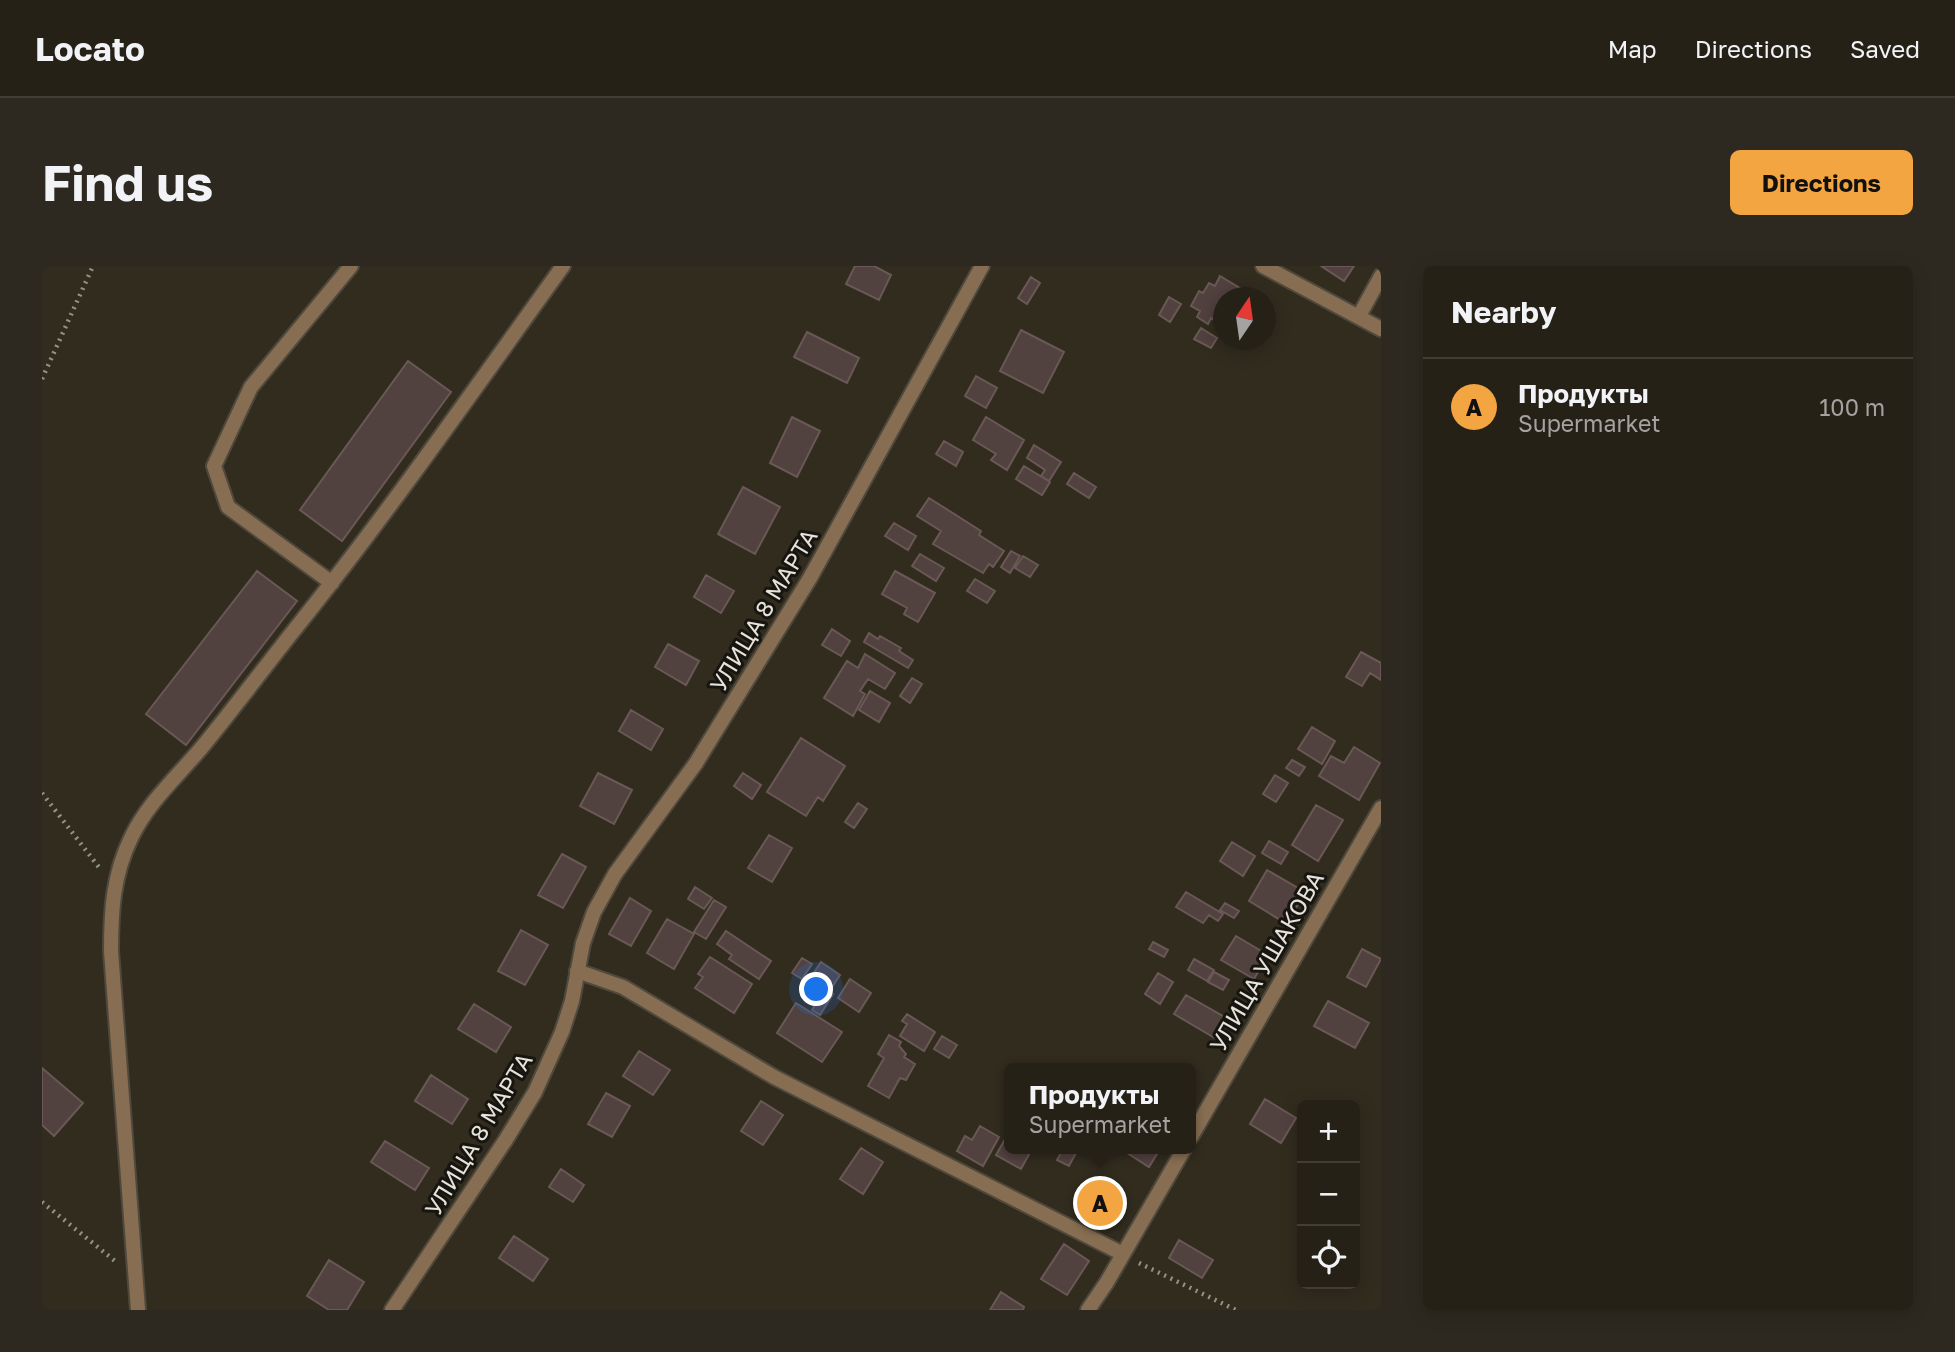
<!DOCTYPE html>
<meta charset="utf-8">
<style>
:root{--surface:#262117;--page:#2e2920;--text:#f1f3f6;--muted:#a4a3a1;--line:#423e36;--accent:#f2a541}
body{margin:0;font-family:"Golos Text",sans-serif;background:var(--page);color:var(--text)}
.controls{position:absolute;right:21px;bottom:21px;display:grid;overflow:hidden;border-radius:10px;box-shadow:0 4px 18px #0003}
.controls button{width:63px;height:63px;display:grid;place-items:center;padding:0;border:0;border-bottom:2px solid var(--line);background:var(--surface);color:var(--text);font:35px sans-serif}
.compass{position:absolute;left:1171px;top:21px;width:63px;height:63px;border-radius:50%;background:var(--surface);box-shadow:0 4px 18px #0003;rotate:13deg}
.you{position:absolute;left:775px;top:724px;width:24px;height:24px;margin:-18px;border:5px solid #fff;border-radius:50%;background:#1a73e8;box-shadow:0 0 0 10px #1a73e833}
.badge{display:grid;place-items:center;width:46px;height:46px;border-radius:50%;background:var(--accent);color:#111;font-size:23px;font-weight:700}
.pin{position:absolute;translate:-50% -50%;border:4px solid #fff;box-shadow:0 2px 7px #0006}
.popup{position:absolute;left:962px;top:797px;width:192px;height:91px;box-sizing:border-box;display:grid;place-content:center;border-radius:10px;background:var(--surface);filter:drop-shadow(0 2px 5px #0005);font-size:23px;white-space:nowrap;color:var(--muted)}
.popup b{font-size:26px;color:var(--text)}
.popup::after{content:'';position:absolute;left:50%;top:100%;margin-left:-14px;border:14px solid transparent;border-top-color:var(--surface)}
.list{margin:0;padding:0;list-style:none}
h2{display:flex;justify-content:space-between;align-items:center;height:91px;margin:0;padding:0 28px;font-size:30px}
h2 small{font-size:23px;font-weight:400;color:var(--muted)}
.list li{display:grid;grid-template-columns:46px 1fr auto;gap:21px;align-items:center;box-sizing:border-box;height:98px;padding:0 28px;border-top:2px solid var(--line)}
.list b{display:block;font-size:26px;white-space:nowrap}
.list p{margin:0;font-size:23px;white-space:nowrap;color:var(--muted)}
.list em{font-size:23px;font-style:normal;color:var(--muted)}
.icon{flex:none;width:38px;height:38px;fill:none;stroke:currentColor;stroke-width:2;stroke-linecap:round;stroke-linejoin:round}
.map{position:relative;flex:none;width:1339px;height:1044px;overflow:hidden;border-radius:10px}
header{display:flex;align-items:center;gap:42px;box-sizing:border-box;height:98px;padding:0 35px;background:var(--surface);border-bottom:2px solid var(--line)}
header strong{font-size:33px}
nav{display:flex;gap:38px;margin-inline-start:auto;font-size:24px}
.intro{display:flex;align-items:center;justify-content:space-between;box-sizing:border-box;height:168px;padding:0 42px}
h1{margin:0;font-size:49px}
.button{padding:18px 32px;border-radius:10px;background:var(--accent);color:#111;font-size:24px;font-weight:700}
main{display:flex;gap:42px;padding:0 42px}
aside{flex:1;background:var(--surface);border-radius:10px;box-shadow:0 4px 18px #0003}
.map>svg:first-child{display:block}
.building{fill:#51413f;stroke:#695856;stroke-width:2}
.lines{fill:none;stroke-linecap:round;stroke-linejoin:round}
.street-casing{stroke:#4f493d;stroke-width:18}
.path{stroke:#959186;stroke-width:4.5;stroke-dasharray:2 5;stroke-linecap:butt}
.street{stroke:#876e52;stroke-width:14}
.labels{text-anchor:middle;dominant-baseline:central;stroke-width:6;stroke-linejoin:round;paint-order:stroke}
.street-label{font-size:23px;fill:#e7e3db;stroke:#17150f}
</style>
<header>
<strong>Locato</strong>
<nav><a>Map</a><a>Directions</a><a>Saved</a></nav>
</header>
<div class="intro"><h1>Find us</h1><a class="button">Directions</a></div>
<main>
<div class="map">
<svg width="1339" height="1044" viewBox="0 0 1339 1044">
<rect width="100%" height="100%" fill="#322c1f"/>
<path class="building" d="M813,0h19l17,9 -12,25 -33,-16z
M1279,0h33l-10,15z
M1178,10l28,17 -2,5h-22v27l-13,-7 -3,6 -11,-7 3,-6 -9,-5 8,-15 4,2 6,-10 6,3z
M989,11l9,6 -13,21 -9,-6z
M1127,31l12,7 -11,18 -11,-7z
M1159,62l16,10 -6,10 -17,-9z
M979,64l43,22 -21,41 -43,-22z
M765,66l52,26 -12,25 -53,-26z
M366,95l43,31 -109,149 -42,-31z
M934,110l21,12 -11,20 -21,-12z
M750,151l28,14 -23,46 -27,-14z
M944,151l38,23 -17,30 -16,-10 5,-6 -23,-14z
M902,175l19,11 -7,14 -20,-12z
M992,179l27,17 -12,19 -8,-5 4,-6 -18,-12z
M982,200l26,16 -8,13 -26,-16z
M1032,207l22,14 -7,11 -22,-14z
M701,221l37,20 -25,47 -37,-20z
M887,232l52,33 -2,4 25,16 -11,16 -4,-3 -6,9 -50,-29 8,-13 -24,-15z
M852,257l22,13 -8,14 -23,-14z
M969,285l9,5 -10,17 -9,-6z
M878,288l24,14 -8,13 -24,-15z
M981,290l15,9 -8,12 -15,-9z
M215,305l40,30 -111,144 -40,-31z
M853,305l40,22 -17,29 -14,-8 3,-6 -25,-14z
M664,309l28,16 -13,22 -27,-16z
M933,313l20,12 -8,12 -20,-12z
M790,363l18,12 -9,15 -19,-11z
M827,367l9,6 2,-3 21,12 -2,3 14,9 -5,8 -44,-26z
M626,378l31,17 -13,24 -31,-18z
M1319,386l20,11v17l-11,-7 -8,13 -16,-9z
M823,388l30,19 -10,16 -17,-10 -8,12 5,3 -12,22 -29,-18 23,-37 11,7z
M870,412l10,6 -12,19 -10,-7z
M828,425l20,12 -11,19 -20,-12z
M589,444l32,19 -12,21 -32,-19z
M1270,461l23,14 -13,23 -24,-15z
M759,472l44,28 -22,35 -5,-4 -12,19 -39,-24z
M1312,481l26,16 -21,37 -40,-24 12,-20 13,7z
M1250,494l13,7 -6,9 -13,-8z
M556,507l34,17 -18,34 -34,-18z
M701,507l18,12 -9,14 -18,-13z
M1233,509l13,8 -12,19 -13,-8z
M816,537l9,6 -13,19 -9,-6z
M1274,539l27,15 -25,41 -26,-16z
M727,569l23,13 -20,34 -24,-14z
M1227,575l19,11 -7,12 -19,-11z
M1190,576l23,14 -12,20 -23,-15z
M520,588l24,13 -23,41 -25,-13z
M1225,604l38,22 -18,32 -38,-23z
M653,621l17,11 -8,11 -16,-10z
M1144,626l37,22 -5,7 -9,-6 -6,8 -27,-16z
M588,632l21,13 -20,35 -22,-12z
M672,634l12,7 -20,32 -12,-7z
M1183,637l14,8 -5,7 -14,-8z
M625,653l27,15 -20,35 -27,-16z
M479,664l27,15 -23,40 -27,-14z
M684,665l45,30 -12,18 -30,-20 3,-4 -15,-11z
M1194,670l32,19 -14,24 -33,-19z
M1111,676l15,8 -4,7 -15,-8z
M1320,683l19,10 -15,28 -19,-10z
M668,691l42,27 -18,29 -39,-25 8,-11 -5,-3z
M760,692l10,6 -10,15 -10,-6z
M1152,693l20,11 -7,11 -19,-11z
M779,696l19,13 -10,15 -15,-10 2,-4 -4,-2z
M1172,706l15,8 -6,10 -15,-8z
M1116,707l15,9 -13,22 -15,-10z
M808,713l21,14 -12,19 -21,-14z
M783,723l8,5 -13,21 -8,-5z
M1144,729l44,25 -12,20 -44,-26z
M1286,735l41,22 -14,25 -41,-22z
M754,737l46,29 -20,30 -45,-29z
M432,738l37,23 -15,25 -38,-23z
M865,748l28,18 -11,19 -24,-15 7,-12 -5,-3z
M847,769l12,7 -2,4 7,8 -2,3 11,7 -9,16 -6,-2 -11,20 -21,-12 16,-28 -6,-4z
M900,770l15,9 -8,13 -15,-9z
M597,785l31,19 -17,25 -30,-19z
M0,802l41,35 -29,33 -12,-11z
M389,809l37,24 -16,25 -37,-23z
M564,827l24,13 -18,31 -24,-13z
M1223,833l31,19 -15,25 -31,-19z
M719,835l22,14 -20,30 -22,-14z
M938,860l19,11 -16,29 -26,-15 8,-15 7,4z
M967,866v17h23l-11,20 -25,-14z
M343,875l44,27 -14,22 -44,-28z
M819,882l22,14 -20,32 -23,-15z
M1021,883h15l-9,17 -12,-6z
M1079,883h39l-11,18z
M519,903l23,16 -11,17 -24,-15z
M1047,915l36,21 -14,23 -36,-21z
M472,970l34,23 -15,22 -34,-23z
M1137,974l34,20 -11,18 -33,-20z
M1022,978l25,17 -22,34 -26,-16z
M287,994l35,22 -17,28h-18l-22,-14z
M959,1026l23,15 -1,3h-33z"/>
<g class="lines">
<defs>
<path id="street" d="M1221,0l118,63
M1317,50l22,-40
M290,317l-104,-76 -14,-41 37,-79 100,-121
M535,705l46,16 151,90 349,177
M1149,871l190,-329
M96,1044l-27,-359c0,-40 2,-76 20,-113 17,-36 47,-62 72,-92 31,-38 61,-78 92,-117 94,-117 180,-241 268,-363
M350,1044l113,-169 30,-49 27,-60 10,-31 11,-58 11,-31 21,-38 81,-111 114,-185 172,-312
M1046,1044l19,-28 77,-133"/>
</defs>
<use href="#street" class="street-casing"/>
<path class="path" d="M0,113l51,-113
M0,527l59,77
M0,936l73,59
M1097,997l97,47"/>
<use href="#street" class="street"/>
</g>
<g class="labels">
<g class="street-label">
<text transform="translate(721 344) rotate(-59)">УЛИЦА 8 МАРТА</text>
<text transform="translate(1224 695) rotate(-60)">УЛИЦА УШАКОВА</text>
<text transform="translate(436 868) rotate(-59)">УЛИЦА 8 МАРТА</text>
</g>
</g>
</svg>
<div class="controls">
<button>+</button>
<button>−</button>
<button><svg class="icon" aria-label="locate" viewBox="0 0 24 24"><circle cx="12" cy="12" r="6"/><path d="M12 2v4M12 18v4M2 12h4M18 12h4"/></svg></button>
</div>
<svg class="compass" viewBox="-18 -18 36 36"><path d="M0-13l5 13h-10z" fill="#e53935"/><path d="M0 13l5-13h-10z" fill="#a4a3a1"/></svg>
<div class="you"></div>
<div class="pin badge" style="left:1058px;top:937px">A</div>
<div class="popup"><b>Продукты</b>Supermarket</div>
</div>
<aside>
<h2>Nearby<small></small></h2>
<ul class="list">
<li><span class="badge">A</span><div><b>Продукты</b><p>Supermarket</p></div><em>100 m</em></li>
</ul>
</aside>
</main>
